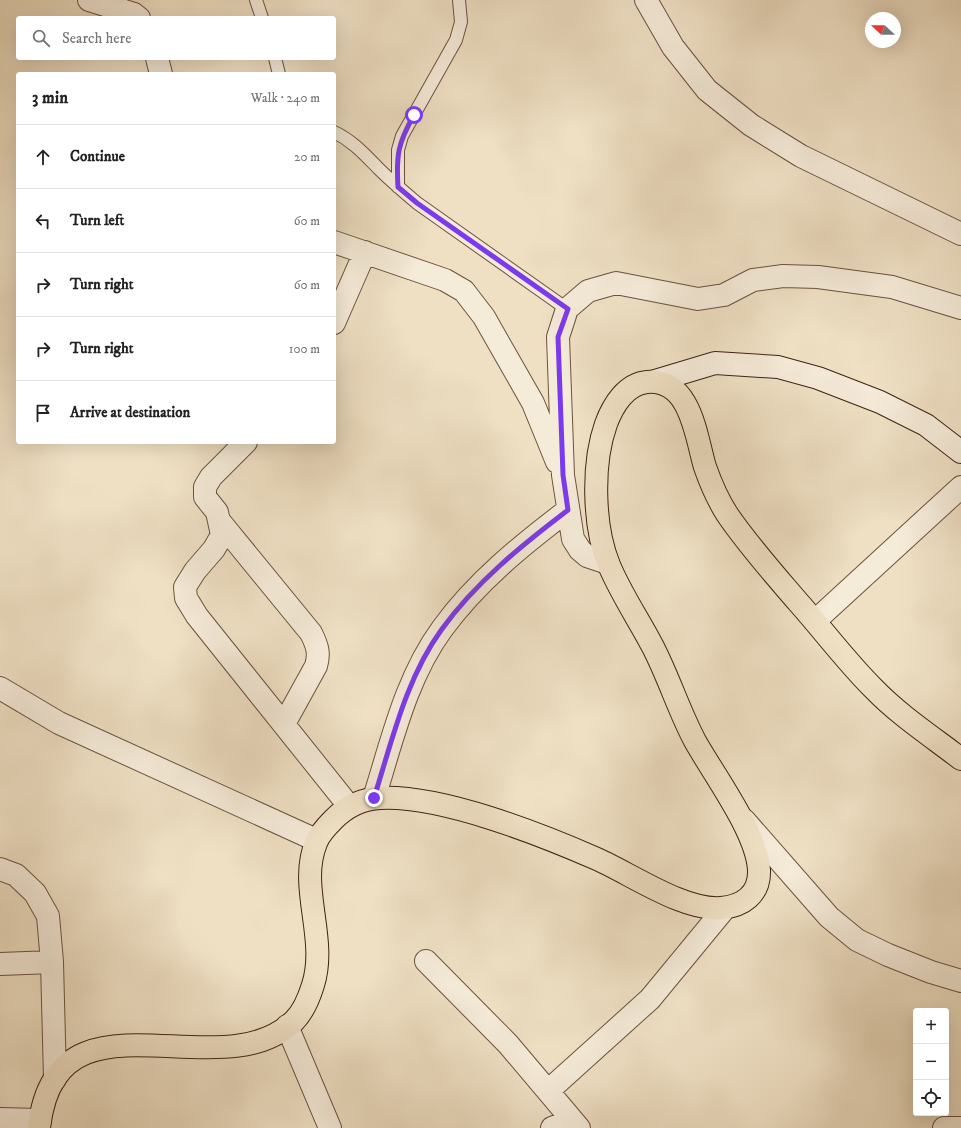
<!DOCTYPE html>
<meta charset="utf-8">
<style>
:root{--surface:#fff;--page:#f6f6f6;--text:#222;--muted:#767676;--line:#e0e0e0}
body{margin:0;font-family:"IM FELL DW Pica",serif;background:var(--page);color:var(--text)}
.controls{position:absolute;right:12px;bottom:12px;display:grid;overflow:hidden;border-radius:4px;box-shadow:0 4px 16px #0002}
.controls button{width:36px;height:36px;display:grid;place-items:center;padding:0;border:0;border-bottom:1px solid var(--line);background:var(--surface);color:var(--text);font:20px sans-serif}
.compass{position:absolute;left:865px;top:12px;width:36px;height:36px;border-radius:50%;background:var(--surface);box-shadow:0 4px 16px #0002;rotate:292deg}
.stop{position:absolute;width:12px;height:12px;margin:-9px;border:3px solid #7c3aed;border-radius:50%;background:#fff}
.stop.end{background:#7c3aed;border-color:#fff;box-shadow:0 1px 4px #0008}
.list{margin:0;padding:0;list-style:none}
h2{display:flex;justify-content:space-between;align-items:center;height:52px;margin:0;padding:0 16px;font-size:17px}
h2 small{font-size:13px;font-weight:400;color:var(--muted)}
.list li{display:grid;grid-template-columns:26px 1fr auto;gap:12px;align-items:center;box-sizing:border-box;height:64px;padding:0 16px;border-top:1px solid var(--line)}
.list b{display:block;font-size:15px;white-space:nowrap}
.list em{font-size:13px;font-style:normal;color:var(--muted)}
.icon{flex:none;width:22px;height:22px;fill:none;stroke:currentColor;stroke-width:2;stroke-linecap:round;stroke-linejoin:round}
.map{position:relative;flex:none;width:961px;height:1128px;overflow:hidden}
.search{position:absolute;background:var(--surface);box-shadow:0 4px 16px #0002;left:16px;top:16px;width:320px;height:44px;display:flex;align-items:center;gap:10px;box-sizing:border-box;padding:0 14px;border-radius:4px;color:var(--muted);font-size:15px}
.panel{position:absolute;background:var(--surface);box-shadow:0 4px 16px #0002;left:16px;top:72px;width:320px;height:372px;border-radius:4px}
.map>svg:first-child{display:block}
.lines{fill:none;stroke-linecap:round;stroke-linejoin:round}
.lane-casing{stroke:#6b523f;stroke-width:14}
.street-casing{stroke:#6b523f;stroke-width:24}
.secondary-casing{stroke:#3f2213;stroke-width:24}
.highway-casing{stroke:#3f2213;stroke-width:24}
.lane{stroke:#f5ebd9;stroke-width:12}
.street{stroke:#f5ebd9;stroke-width:22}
.secondary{stroke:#f5ebd9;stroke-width:22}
.highway{stroke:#efe0c4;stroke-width:22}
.route{stroke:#7c3aed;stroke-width:5}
</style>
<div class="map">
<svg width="961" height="1128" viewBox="0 0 961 1128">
<rect width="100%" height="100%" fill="#efe0c4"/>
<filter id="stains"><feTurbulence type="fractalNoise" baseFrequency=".005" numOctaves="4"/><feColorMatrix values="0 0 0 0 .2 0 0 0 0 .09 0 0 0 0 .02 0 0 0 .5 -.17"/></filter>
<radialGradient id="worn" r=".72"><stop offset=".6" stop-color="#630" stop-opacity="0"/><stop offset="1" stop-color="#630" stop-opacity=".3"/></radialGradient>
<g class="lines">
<defs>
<path id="lane" d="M256,0l6,18
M275,58l4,16
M334,132c19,9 31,23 45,37 12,12 25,23 38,34l150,106
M398,187v-37l4,-14 54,-96 5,-18 -2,-22"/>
<path id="street" d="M89,0l45,14 5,4
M646,0l27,47 34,43 44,35 50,31 160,78
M157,58l4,16
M334,242l111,38 19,11 20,26 49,86 24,59
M334,323l31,-71
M246,442l-35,35 -6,10v10l12,15 5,23 -8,14 -19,22 -10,16 1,11 11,18 152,190
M221,523l90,110c6,12 9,20 5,33l-32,58
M608,563l-21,-7 -7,-6 -7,-11 -10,-64 -5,-138 9,-28 21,-18 28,-8 82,16 26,-4 29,-15 30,-4 35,1 74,10 69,21
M815,621l146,-134
M0,688l59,35 257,117
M374,798c18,-57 32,-120 68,-169 34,-47 80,-84 126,-119
M744,820l85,97 28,23 31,15 43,17 30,9
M0,869l16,6 19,18 13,23 4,46 3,117
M426,961l82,83 71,84
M0,964l52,-2
M287,1026l43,102
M548,1091l102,-92 75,-91
M0,1119l40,1
M552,1128l20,-8
M944,1128h17"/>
<path id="secondary" d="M655,381l60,-18 63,4 40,11 62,24 46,23 35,27"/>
<path id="highway" d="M39,1128c17,-150 180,-35 255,-107 10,-10 15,-23 19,-36 15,-47 -15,-98 3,-142 3,-9 12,-18 18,-24 13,-13 28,-20 46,-21 61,-3 160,36 217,61 34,15 87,52 124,49 22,-2 39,-14 38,-38 -2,-38 -45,-95 -64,-129 -16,-30 -26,-63 -42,-94 -14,-27 -32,-53 -44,-82 -16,-39 -17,-102 -3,-141 7,-19 20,-40 41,-42 44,-4 49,55 58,85 6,17 13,33 22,47 21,31 47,60 71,88 25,28 48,59 75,86 26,27 58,48 88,71"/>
</defs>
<use href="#lane" class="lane-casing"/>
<use href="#street" class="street-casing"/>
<use href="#secondary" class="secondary-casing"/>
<use href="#highway" class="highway-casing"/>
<use href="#lane" class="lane"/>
<use href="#street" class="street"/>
<use href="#secondary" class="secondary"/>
<use href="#highway" class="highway"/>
</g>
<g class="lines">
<path class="route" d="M374,798c18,-57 32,-120 68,-169 34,-47 80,-84 126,-119l-5,-35 -5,-138 10,-28 -151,-106 -19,-16c-2,-32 0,-44 16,-72"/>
</g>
<rect width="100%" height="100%" filter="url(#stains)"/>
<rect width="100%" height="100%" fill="url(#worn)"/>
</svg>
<div class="controls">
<button>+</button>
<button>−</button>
<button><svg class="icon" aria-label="locate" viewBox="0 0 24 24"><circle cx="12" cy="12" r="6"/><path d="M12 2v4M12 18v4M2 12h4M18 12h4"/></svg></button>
</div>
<svg class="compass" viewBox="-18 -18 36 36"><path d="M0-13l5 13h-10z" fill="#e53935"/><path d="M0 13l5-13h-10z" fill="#767676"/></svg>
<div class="stop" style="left:414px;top:115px"></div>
<div class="stop end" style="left:374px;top:798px"></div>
<div class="search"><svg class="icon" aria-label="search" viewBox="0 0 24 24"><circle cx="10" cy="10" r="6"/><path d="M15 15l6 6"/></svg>Search here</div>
<section class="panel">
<h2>3 min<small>Walk · 240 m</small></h2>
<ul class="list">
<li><svg class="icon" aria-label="ahead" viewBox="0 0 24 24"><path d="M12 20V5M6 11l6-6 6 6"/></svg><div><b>Continue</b></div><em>20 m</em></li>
<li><svg class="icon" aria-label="left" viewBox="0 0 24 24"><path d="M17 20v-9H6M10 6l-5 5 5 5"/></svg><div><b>Turn left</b></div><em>60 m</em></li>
<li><svg class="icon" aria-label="right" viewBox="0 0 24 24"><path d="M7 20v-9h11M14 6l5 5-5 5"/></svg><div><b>Turn right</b></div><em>60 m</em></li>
<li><svg class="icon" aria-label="right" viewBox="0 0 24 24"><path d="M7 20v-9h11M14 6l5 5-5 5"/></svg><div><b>Turn right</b></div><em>100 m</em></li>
<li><svg class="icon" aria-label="arrive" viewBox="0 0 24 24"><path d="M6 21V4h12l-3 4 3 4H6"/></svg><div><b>Arrive at destination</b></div></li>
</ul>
</section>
</div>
